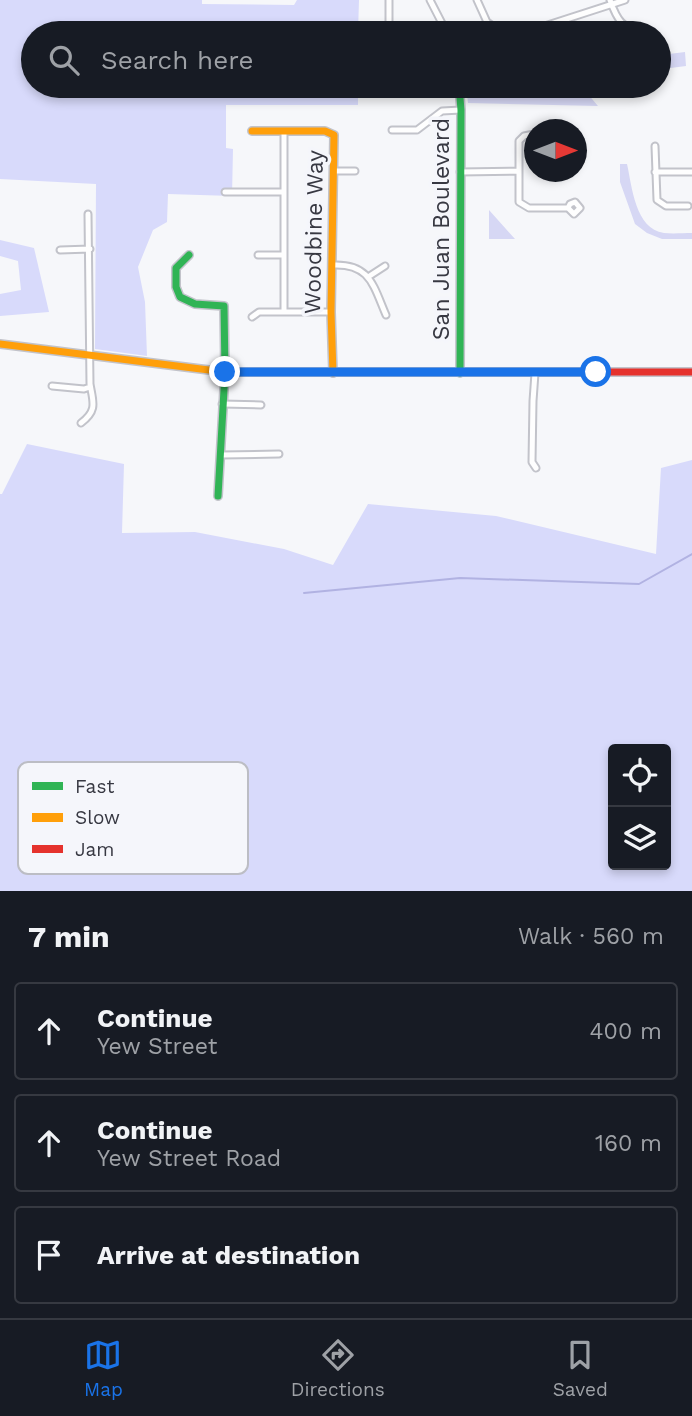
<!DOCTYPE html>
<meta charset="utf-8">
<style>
:root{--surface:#171b24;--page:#20242c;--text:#f1f3f6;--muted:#9ea1a6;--line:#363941;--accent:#1a73e8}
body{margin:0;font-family:"Work Sans",sans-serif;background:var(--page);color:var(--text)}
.controls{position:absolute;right:21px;bottom:21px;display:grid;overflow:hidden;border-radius:7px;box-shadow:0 4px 10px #0003}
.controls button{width:63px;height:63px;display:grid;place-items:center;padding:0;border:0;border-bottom:2px solid var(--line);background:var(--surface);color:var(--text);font:35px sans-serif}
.compass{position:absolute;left:524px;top:119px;width:63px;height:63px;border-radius:50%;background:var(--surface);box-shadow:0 4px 10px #0003;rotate:90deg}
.stop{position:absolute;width:21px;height:21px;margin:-16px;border:5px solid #1a73e8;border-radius:50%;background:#fff}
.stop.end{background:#1a73e8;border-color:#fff;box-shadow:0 2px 7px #0008}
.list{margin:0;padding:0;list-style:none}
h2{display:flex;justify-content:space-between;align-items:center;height:91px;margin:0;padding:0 28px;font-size:30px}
h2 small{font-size:23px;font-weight:400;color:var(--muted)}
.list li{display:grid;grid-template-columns:46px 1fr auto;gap:21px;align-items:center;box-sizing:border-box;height:98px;margin:0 14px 14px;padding:0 14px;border:2px solid var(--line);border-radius:7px}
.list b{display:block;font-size:26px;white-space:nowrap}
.list p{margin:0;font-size:23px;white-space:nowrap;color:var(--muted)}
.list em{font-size:23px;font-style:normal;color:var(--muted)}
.icon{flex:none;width:38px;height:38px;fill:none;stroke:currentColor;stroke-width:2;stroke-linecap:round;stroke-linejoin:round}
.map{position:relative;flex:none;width:692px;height:891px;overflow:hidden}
.search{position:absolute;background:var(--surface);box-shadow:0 4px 10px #0003;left:21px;right:21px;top:21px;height:77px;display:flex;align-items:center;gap:18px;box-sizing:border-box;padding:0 24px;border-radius:38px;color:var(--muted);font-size:26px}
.sheet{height:427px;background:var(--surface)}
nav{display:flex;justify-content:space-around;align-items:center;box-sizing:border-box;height:98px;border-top:2px solid var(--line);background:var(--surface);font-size:19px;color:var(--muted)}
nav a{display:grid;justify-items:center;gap:4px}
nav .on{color:var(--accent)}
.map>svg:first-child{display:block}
.green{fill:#d6d7f4}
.forest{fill:#d8dafb;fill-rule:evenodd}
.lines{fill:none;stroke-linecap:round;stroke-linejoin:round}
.stream{stroke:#b1b2e2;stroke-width:2}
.street-casing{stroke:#c2c3ca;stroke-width:9}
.fast-casing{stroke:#c2c3ca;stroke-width:10}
.slow-casing{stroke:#c2c3ca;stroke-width:10}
.jam-casing{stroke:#c2c3ca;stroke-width:10}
.street{stroke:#fefefe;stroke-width:5}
.fast{stroke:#30b455;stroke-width:7}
.slow{stroke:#ff9f0a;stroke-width:7}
.jam{stroke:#e5322d;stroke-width:7}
.route{stroke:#1a73e8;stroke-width:9}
.labels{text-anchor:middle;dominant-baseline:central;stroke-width:7;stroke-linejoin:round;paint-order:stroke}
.street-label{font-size:23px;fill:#373842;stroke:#f5f6fb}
.key{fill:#f5f6fb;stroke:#bcbdc4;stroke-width:2}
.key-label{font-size:19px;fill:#373842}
</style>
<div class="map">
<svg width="692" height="891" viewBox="0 0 692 891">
<rect width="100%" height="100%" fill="#f6f7fa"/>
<path class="green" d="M685,52l1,14 -23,3 -2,-14z
M466,86h115l17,20 -130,-3z
M620,164h7c5,22 8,65 37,69 9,1 19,0 28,0v6h-30l-15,-6 -12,-9 -15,-42z
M489,210l26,29h-26z"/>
<path class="forest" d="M0,0h202v4l92,1 3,-5h62l-1,33h-325v53h325v19h-132v43l7,1 -1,47 -64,-2 -1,28 -14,8 -15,37 7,35 2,54 -52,-7 1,-165 -96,-5z
M0,240l34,8 15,64 -49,4v-22l21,-4 -3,-29 -18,-5z
M27,444l97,20 -2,69 73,-1 89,17 49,16 35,-61 128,12 160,38 5,-86 31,-8v431h-692v-397h2zM613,749h53v116h-53z"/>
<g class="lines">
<path class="stream" d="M304,593l156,-15 179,6 53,-30"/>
<defs>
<path id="street" d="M389,0v23l2,10
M430,0l17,33
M477,0l10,22 16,11
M610,0c7,20 12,28 33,33
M523,33l102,-33
M392,130h25l25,-19 19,-1
M534,134l-10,2 -5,5v61l10,6h39l6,6 6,-6 -5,-6 -5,2 -2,4
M655,146l2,54 9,6h22
M334,171h21
M460,172l59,-1
M655,172h37
M225,192h59
M60,250l30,-1
M258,255h26
M332,265c38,-2 41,20 54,50
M368,277l17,-11
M284,312v-180
M252,317l7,-5h72
M535,373l-2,28 -1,61 4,6
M52,386l32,3 6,-2
M222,404l39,1
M81,423c17,-13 12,-21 9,-39l-2,-170
M221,455l58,-1"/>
<path id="fast" d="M459,86l2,24 -1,263
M189,255l-13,13v19l4,10 15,7 29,2 1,66 -7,124"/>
<path id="slow" d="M252,131h73l9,4 -3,177 2,61
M0,344l225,28h330"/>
<path id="jam" d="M555,372h137"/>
</defs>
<use href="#street" class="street-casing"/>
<use href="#fast" class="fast-casing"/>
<use href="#slow" class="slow-casing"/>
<use href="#jam" class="jam-casing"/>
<use href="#street" class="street"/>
<use href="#fast" class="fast"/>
<use href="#slow" class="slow"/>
<use href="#jam" class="jam"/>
</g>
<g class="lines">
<path class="route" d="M225,372h371"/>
</g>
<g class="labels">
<g class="street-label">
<text transform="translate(441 229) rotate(-90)">San Juan Boulevard</text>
<text transform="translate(314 232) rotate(-89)">Woodbine Way</text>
</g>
</g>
<rect x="18" y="762" width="230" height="112" rx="10" class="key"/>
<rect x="32" y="782" width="31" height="8" fill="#30b455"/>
<rect x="32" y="813" width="31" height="9" fill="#ff9f0a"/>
<rect x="32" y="845" width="31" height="8" fill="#e5322d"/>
<g class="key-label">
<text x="75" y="793">Fast</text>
<text x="75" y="824">Slow</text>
<text x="75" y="856">Jam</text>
</g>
</svg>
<div class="controls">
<button><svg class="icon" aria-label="locate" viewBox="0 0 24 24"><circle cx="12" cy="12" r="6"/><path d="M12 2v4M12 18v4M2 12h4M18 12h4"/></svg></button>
<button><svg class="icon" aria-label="layers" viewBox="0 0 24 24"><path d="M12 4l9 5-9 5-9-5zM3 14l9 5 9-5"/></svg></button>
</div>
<svg class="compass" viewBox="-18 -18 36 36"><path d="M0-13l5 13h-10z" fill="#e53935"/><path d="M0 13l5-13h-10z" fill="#9ea1a6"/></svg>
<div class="stop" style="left:596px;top:372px"></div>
<div class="stop end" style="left:225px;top:372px"></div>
<div class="search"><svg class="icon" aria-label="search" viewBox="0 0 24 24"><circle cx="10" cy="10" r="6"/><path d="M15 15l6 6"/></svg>Search here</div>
</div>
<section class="sheet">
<h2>7 min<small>Walk · 560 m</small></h2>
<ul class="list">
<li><svg class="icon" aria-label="ahead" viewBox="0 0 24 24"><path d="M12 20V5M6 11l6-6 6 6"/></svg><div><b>Continue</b><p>Yew Street</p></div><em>400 m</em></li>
<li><svg class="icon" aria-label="ahead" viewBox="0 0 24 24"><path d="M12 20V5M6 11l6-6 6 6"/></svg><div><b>Continue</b><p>Yew Street Road</p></div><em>160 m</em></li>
<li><svg class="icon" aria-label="arrive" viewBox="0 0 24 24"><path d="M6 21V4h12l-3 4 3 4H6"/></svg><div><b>Arrive at destination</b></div></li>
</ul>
</section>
<nav>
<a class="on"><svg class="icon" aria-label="map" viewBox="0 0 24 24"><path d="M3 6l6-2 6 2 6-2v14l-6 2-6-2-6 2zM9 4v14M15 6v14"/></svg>Map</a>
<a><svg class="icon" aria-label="directions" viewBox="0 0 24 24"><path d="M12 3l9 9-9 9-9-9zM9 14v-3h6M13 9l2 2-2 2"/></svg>Directions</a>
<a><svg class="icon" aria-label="saved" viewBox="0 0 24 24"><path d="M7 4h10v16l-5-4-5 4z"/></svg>Saved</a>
</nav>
